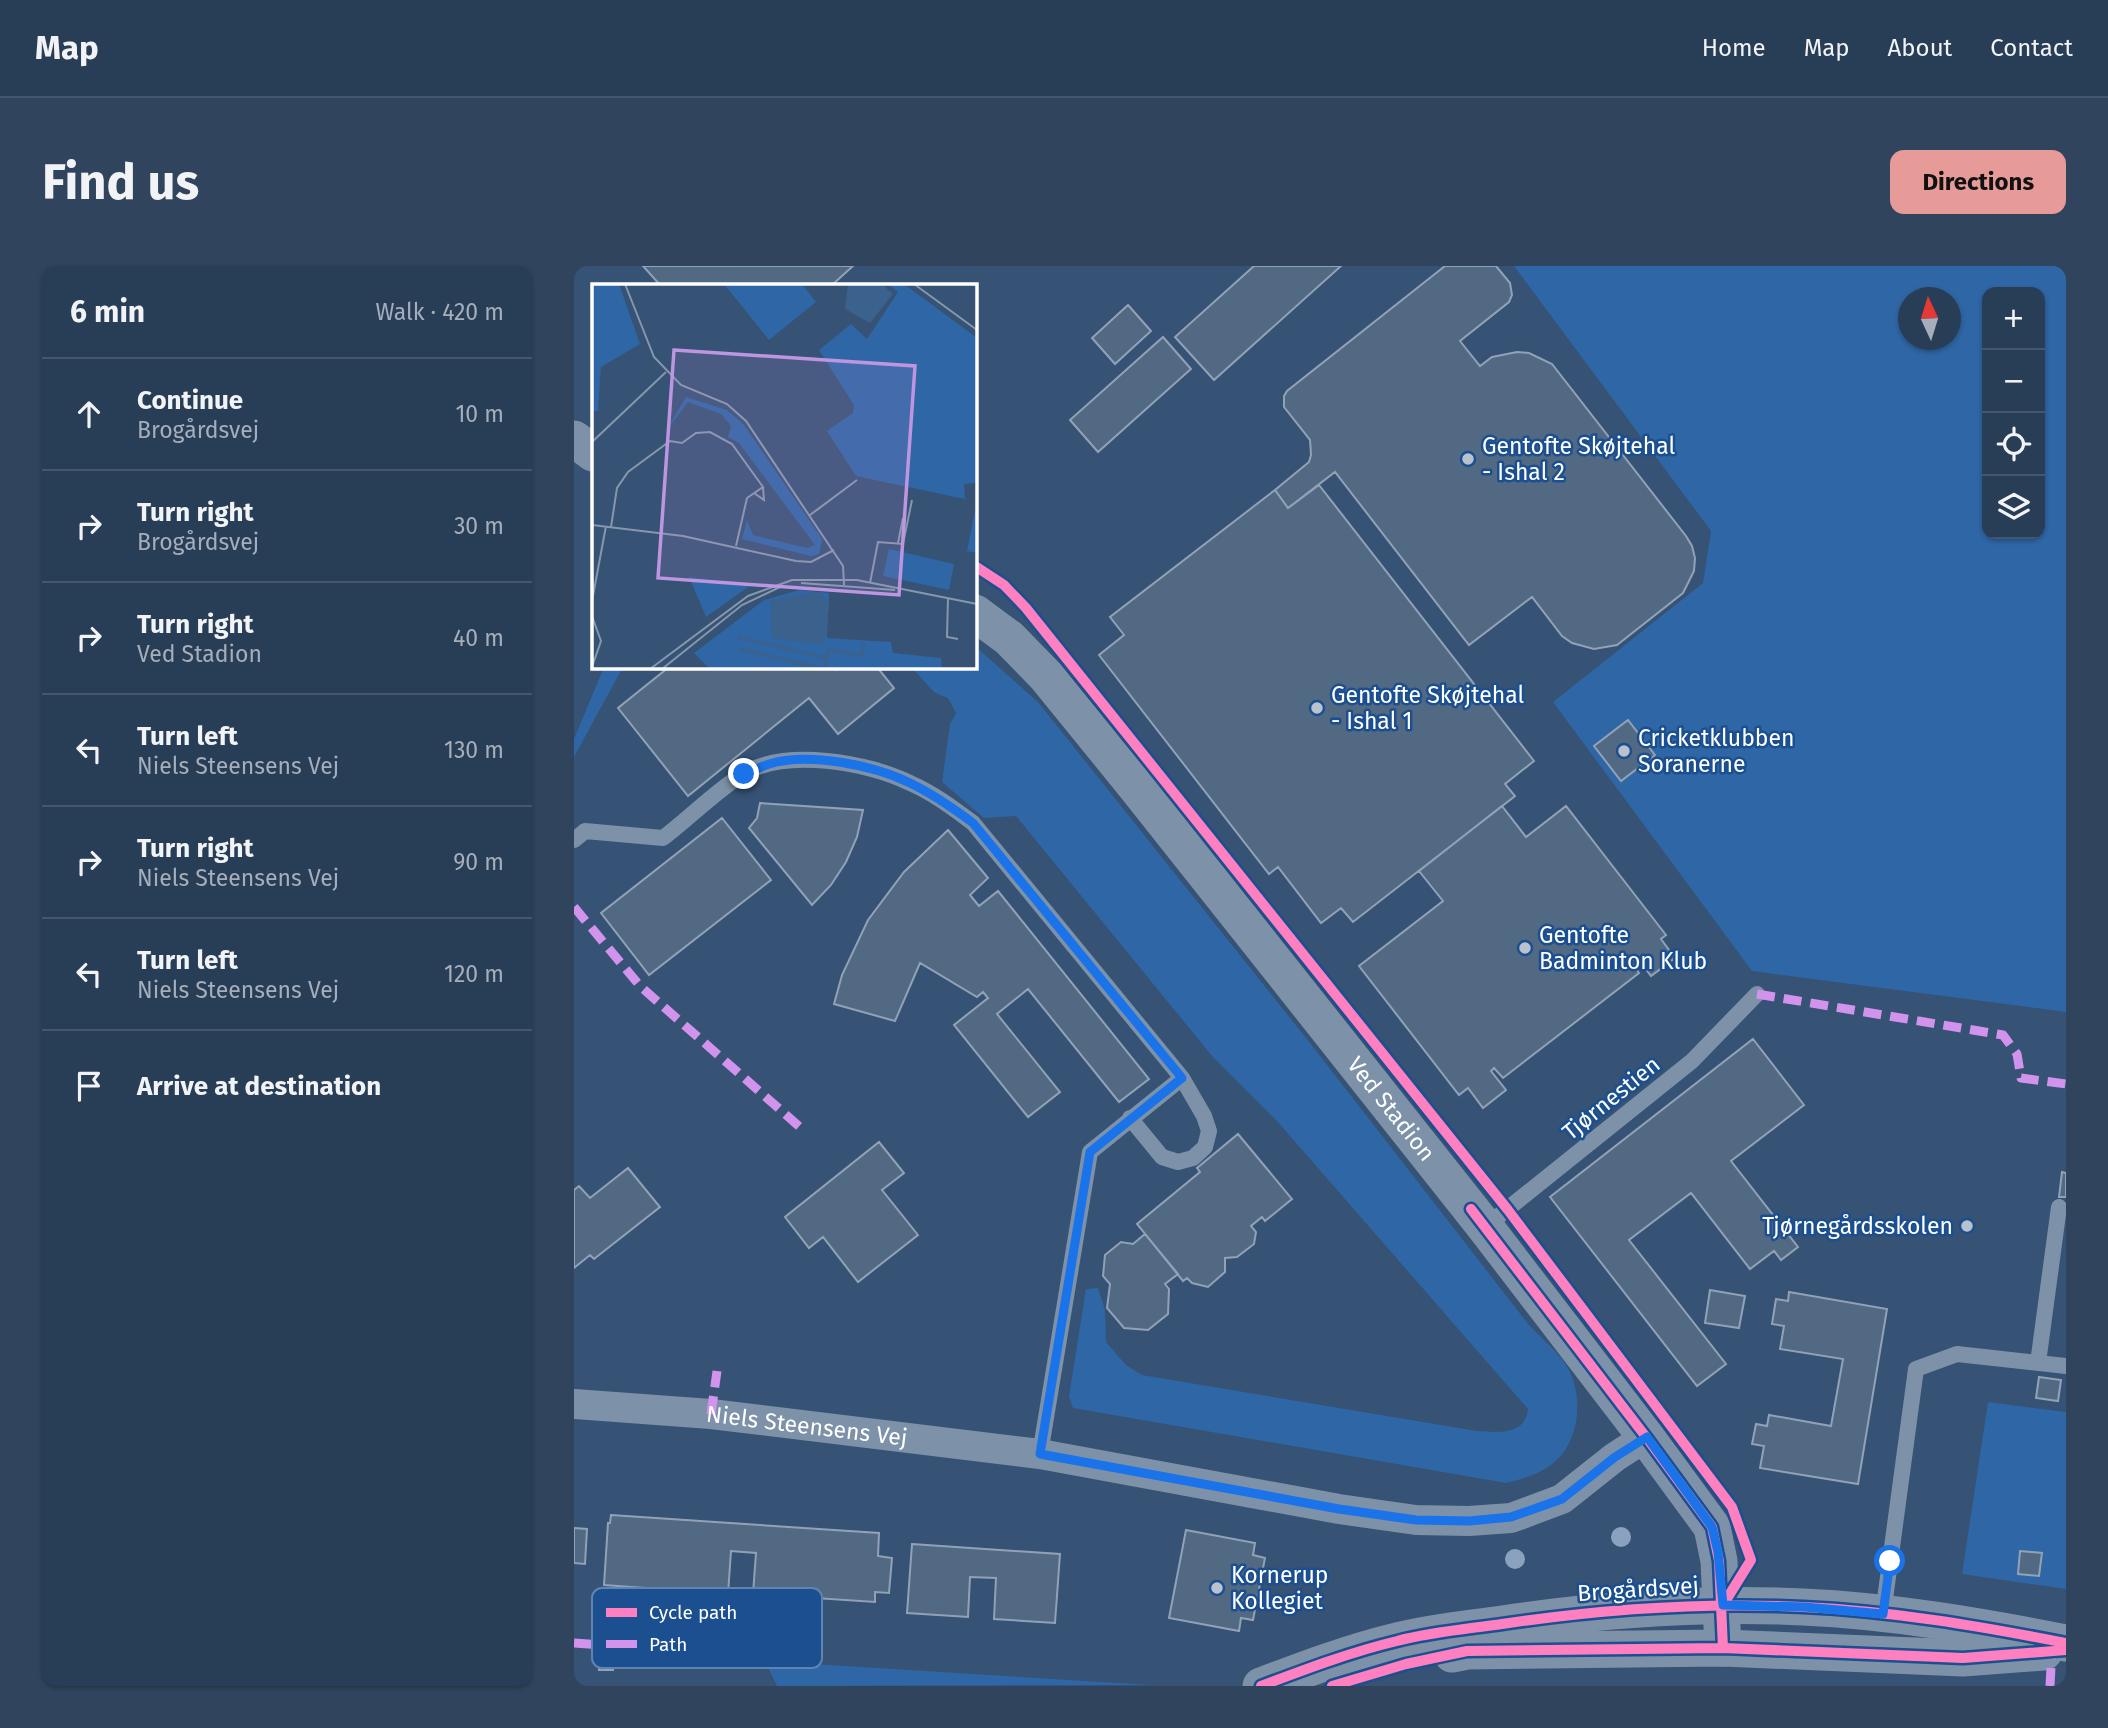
<!DOCTYPE html>
<meta charset="utf-8">
<style>
:root{--surface:#283e57;--page:#30455d;--text:#f1f3f6;--muted:#a5aeba;--line:#44576d;--accent:#e69b98}
body{margin:0;font-family:"Fira Sans",sans-serif;background:var(--page);color:var(--text)}
.controls{position:absolute;right:21px;top:21px;display:grid;overflow:hidden;border-radius:14px;box-shadow:0 2px 5px #0004}
.controls button{width:63px;height:63px;display:grid;place-items:center;padding:0;border:0;border-bottom:2px solid var(--line);background:var(--surface);color:var(--text);font:35px sans-serif}
.compass{position:absolute;left:1324px;top:21px;width:63px;height:63px;border-radius:50%;background:var(--surface);box-shadow:0 2px 5px #0004;rotate:356deg}
.stop{position:absolute;width:21px;height:21px;margin:-16px;border:5px solid #1a73e8;border-radius:50%;background:#fff}
.stop.end{background:#1a73e8;border-color:#fff;box-shadow:0 2px 7px #0008}
.list{margin:0;padding:0;list-style:none}
h2{display:flex;justify-content:space-between;align-items:center;height:91px;margin:0;padding:0 28px;font-size:30px}
h2 small{font-size:23px;font-weight:400;color:var(--muted)}
.list li{display:grid;grid-template-columns:46px 1fr auto;gap:21px;align-items:center;box-sizing:border-box;height:112px;padding:0 28px;border-top:2px solid var(--line)}
.list b{display:block;font-size:26px;white-space:nowrap}
.list p{margin:0;font-size:23px;white-space:nowrap;color:var(--muted)}
.list em{font-size:23px;font-style:normal;color:var(--muted)}
.icon{flex:none;width:38px;height:38px;fill:none;stroke:currentColor;stroke-width:2;stroke-linecap:round;stroke-linejoin:round}
.map{position:relative;flex:none;width:1492px;height:1420px;overflow:hidden;border-radius:14px}
header{display:flex;align-items:center;gap:42px;box-sizing:border-box;height:98px;padding:0 35px;background:var(--surface);border-bottom:2px solid var(--line)}
header strong{font-size:33px}
nav{display:flex;gap:38px;margin-inline-start:auto;font-size:24px}
.intro{display:flex;align-items:center;justify-content:space-between;box-sizing:border-box;height:168px;padding:0 42px}
h1{margin:0;font-size:49px}
.button{padding:18px 32px;border-radius:14px;background:var(--accent);color:#111;font-size:24px;font-weight:700}
main{display:flex;gap:42px;padding:0 42px}
aside{flex:1;background:var(--surface);border-radius:14px;box-shadow:0 2px 5px #0004}
.map>svg:first-child{display:block}
.green{fill:#2f66a5;fill-rule:evenodd}
.building{fill:#526984;stroke:#92a2b6;stroke-width:2}
.lines{fill:none;stroke-linecap:round;stroke-linejoin:round}
.service{stroke:#7d92a8;stroke-width:16}
.minor{stroke:#7d92a8;stroke-width:30}
.tertiary{stroke:#7d92a8;stroke-width:37}
.quiet{stroke:#d193ec;stroke-width:9;stroke-dasharray:18 9;stroke-linecap:butt}
.cycleway-casing{stroke:#1b4f8f;stroke-width:15}
.cycleway{stroke:#ff80c0;stroke-width:10}
.tree{fill:#8aa2be}
.route{stroke:#1a73e8;stroke-width:9}
.poi-dot{fill:#b9c2ce;stroke:#1b4f8f;stroke-width:2.5}
.labels{text-anchor:middle;dominant-baseline:central;stroke-width:5;stroke-linejoin:round;paint-order:stroke}
.poi-label{font-size:23px;fill:#fff;stroke:#1b4f8f;text-anchor:start}
.street-label{font-size:23px;fill:#fff;stroke:#1b4f8f}
.inset-river{fill:none;stroke:#3b618d;stroke-width:3.5}
.inset-road{fill:none;stroke:#8697ac;stroke-width:2}
.view{fill:#bd96df;fill-opacity:0.15;stroke:#bd96df;stroke-width:3.5}
.inset-edge{fill:none;stroke:#fff;stroke-width:3.5}
.key{fill:#1b4f8f;stroke:#5f84b1;stroke-width:2}
.key-label{font-size:19px;fill:#fff}
</style>
<header>
<strong>Map</strong>
<nav><a>Home</a><a>Map</a><a>About</a><a>Contact</a></nav>
</header>
<div class="intro"><h1>Find us</h1><a class="button">Directions</a></div>
<main>
<aside>
<h2>6 min<small>Walk · 420 m</small></h2>
<ul class="list">
<li><svg class="icon" aria-label="ahead" viewBox="0 0 24 24"><path d="M12 20V5M6 11l6-6 6 6"/></svg><div><b>Continue</b><p>Brogårdsvej</p></div><em>10 m</em></li>
<li><svg class="icon" aria-label="right" viewBox="0 0 24 24"><path d="M7 20v-9h11M14 6l5 5-5 5"/></svg><div><b>Turn right</b><p>Brogårdsvej</p></div><em>30 m</em></li>
<li><svg class="icon" aria-label="right" viewBox="0 0 24 24"><path d="M7 20v-9h11M14 6l5 5-5 5"/></svg><div><b>Turn right</b><p>Ved Stadion</p></div><em>40 m</em></li>
<li><svg class="icon" aria-label="left" viewBox="0 0 24 24"><path d="M17 20v-9H6M10 6l-5 5 5 5"/></svg><div><b>Turn left</b><p>Niels Steensens Vej</p></div><em>130 m</em></li>
<li><svg class="icon" aria-label="right" viewBox="0 0 24 24"><path d="M7 20v-9h11M14 6l5 5-5 5"/></svg><div><b>Turn right</b><p>Niels Steensens Vej</p></div><em>90 m</em></li>
<li><svg class="icon" aria-label="left" viewBox="0 0 24 24"><path d="M17 20v-9H6M10 6l-5 5 5 5"/></svg><div><b>Turn left</b><p>Niels Steensens Vej</p></div><em>120 m</em></li>
<li><svg class="icon" aria-label="arrive" viewBox="0 0 24 24"><path d="M6 21V4h12l-3 4 3 4H6"/></svg><div><b>Arrive at destination</b></div></li>
</ul>
</aside>
<div class="map">
<svg width="1492" height="1420" viewBox="0 0 1492 1420">
<rect width="100%" height="100%" fill="#365274"/>
<path class="green" d="M940,0h552v746l-314,-41 -199,-269 150,-119 8,-52zM1413,26h53v242h-53zM1335,32h42v42h-42z
M401,380l63,56 272,341 219,282c13,14 32,29 40,45 15,29 10,75 -18,95 -14,10 -29,14 -45,18l-433,-75 -4,-12 17,-107 12,-1 7,22 1,32 20,23 16,10 335,56c21,1 48,5 51,-22l-252,-289 -64,-64 -196,-240 -32,2 -42,-36 8,-58 6,-11 -8,-15 -13,-5 -24,-26h64z
M30,401h19l-49,90v-18z
M1414,1136l78,10v177l-104,-15z
M191,1395l385,24 -373,1z"/>
<path class="building" d="M69,0h210l-21,19h-172z
M680,0h87l-127,114 -39,-43z
M871,0h51l14,17 2,12 -3,7 -49,39 20,25 12,-9 25,-5 12,1 23,11 134,172 6,10 3,12 -1,13 -11,22 -66,52 -23,4 -22,-6 -10,-7 -30,-39 -63,48 -134,-173 -47,36 -13,-18 34,-28 2,-7 -1,-15 -26,-33v-11l3,-5z
M554,39l23,26 -36,33 -23,-26z
M589,71l28,32 -93,83 -28,-32z
M745,219l215,276 -29,23 10,12 -162,126 -12,-14 -20,15 -43,-56 -9,7 -170,-219 25,-20 -14,-18 165,-127 13,18z
M95,401h165l3,3 4,-3h36l17,21 -56,46 -29,-36 -121,98 -70,-88z
M1054,454l27,35 -34,26 -27,-35z
M186,537l103,7 -6,27 -11,25 -15,23 -19,20 -63,-77 8,-10z
M928,540l24,31 40,-31 100,129 -5,4 14,19 -24,18 -14,-19 -6,5 8,11 -136,105 -9,-10 -3,3 15,19 -23,18 -15,-20 -9,7 -100,-129 84,-65 -24,-30z
M148,552l49,62 -122,95 -48,-62z
M374,564l40,48 -18,17 9,11 19,-15 151,188 -30,23 -91,-113 -31,25 63,78 -32,25 -74,-92 34,-27 -5,-6 -6,5 -57,-34 -25,58 -61,-17 8,-29 26,-55 36,-48z
M1179,773l51,66 -73,56 67,86 -17,13 -7,-9 -24,18 -59,-76 -62,47 97,124 -29,22 -147,-189z
M664,868l54,65 -27,22 -3,-4 -11,9 5,6 -2,12 -17,13 -12,1v14l-17,15 -16,-4 -5,-5 -4,3 -46,-57 63,-52 -3,-4z
M305,876l25,31 -22,17 36,45 -60,47 -35,-45 -14,11 -24,-31z
M54,902l32,39 -66,52 -4,-4 -16,13v-78l5,-4 11,12z
M1488,906l4,1v24h-7z
M571,968l33,40 -13,10 4,5 -1,25 -20,16 -24,-2 -17,-20 3,-24 -7,-8 2,-21 16,-13 12,2z
M1136,1024l35,6 -6,32 -34,-5z
M1215,1026l98,17 -29,175 -98,-16 4,-22 -12,-2 4,-20 11,2 2,-11 62,11 12,-67 -63,-10 4,-23 -12,-2 4,-25 12,2z
M1465,1111l22,3 -3,21 -22,-3z
M37,1249l268,18 -1,23 14,2 -3,35 -14,-1v10l-122,-8 3,-41 -25,-2 -3,43 -124,-9 4,-62h2z
M0,1262l13,1 -2,35 -11,-1z
M612,1264l69,13 -2,12 12,3 -12,62 -12,-2 -2,13 -70,-13z
M338,1278l148,10 -5,69 -61,-4 2,-41 -26,-1 -2,40 -61,-4z
M1446,1285l22,2 -3,23 -21,-2z
M26,1390h14l-1,14h-14z"/>
<g class="lines">
<path class="service" d="M0,574l11,-9 78,7c25,-19 53,-47 80,-64 43,-26 124,-12 167,9 23,10 43,25 63,40l209,255 -92,74 -50,302
M556,852l32,39 16,5 15,-4 12,-11 4,-16 -5,-15 -22,-38
M911,961l207,-166 65,-67
M1464,1097l21,-156
M1309,1348l33,-245 41,-15 109,12"/>
<path class="minor" id="s1" d="M0,1138l137,10 329,40 299,55 77,11 53,1 42,-3 51,-19 53,-42 31,-20"/>
<g class="tertiary">
<path d="M0,173l19,14"/>
<path id="s2" d="M401,347l34,25 37,38 91,112 348,439 161,210 66,90 7,34 4,87"/>
<path d="M878,1388l15,-3 256,-3 240,10 81,-6"/>
<path d="M687,1420c45,-17 90,-34 136,-45 34,-9 70,-12 105,-17 100,-15 200,-22 301,-17 89,4 176,19 263,36"/>
</g>
<path class="quiet" d="M0,641l66,79 161,142
M1183,728l246,41 14,19 4,24 45,6
M137,1148l6,-43
M0,1377l154,10
M1476,1420l2,-38"/>
<defs>
<path id="cycleway" d="M401,300l29,19 22,23 482,602 224,297 19,53 -28,45
M897,943l175,228 66,90 7,34 4,87
M687,1420c45,-17 90,-34 136,-45 34,-9 70,-12 105,-17 100,-15 200,-22 301,-17 89,4 176,19 263,36
M758,1420l74,-22 61,-13 256,-3 240,10 103,-8"/>
</defs>
<use href="#cycleway" class="cycleway-casing"/>
<use href="#cycleway" class="cycleway"/>
</g>
<g class="tree">
<circle cx="1047" cy="1271" r="10"/>
<circle cx="941" cy="1293" r="10"/>
</g>
<g class="lines">
<path class="route" d="M170,508c8,-3 16,-7 25,-10 39,-12 105,1 141,19 23,11 43,25 63,40l209,255 -92,74 -50,302 299,55 77,11 53,1 42,-4 51,-18 53,-42 32,-20 65,90 6,25 5,53 81,2 79,7 7,-53"/>
</g>
<g class="poi-dot">
<circle cx="894" cy="193" r="7"/>
<circle cx="743" cy="442" r="7"/>
<circle cx="1050" cy="485" r="7"/>
<circle cx="951" cy="682" r="7"/>
<circle cx="1393" cy="960" r="7"/>
<circle cx="643" cy="1322" r="7"/>
</g>
<g class="labels">
<g class="poi-label">
<text x="908" y="180">Gentofte Skøjtehal<tspan x="908" dy="26">- Ishal 2</tspan></text>
<text x="757" y="429">Gentofte Skøjtehal<tspan x="757" dy="26">- Ishal 1</tspan></text>
<text x="1064" y="472">Cricketklubben<tspan x="1064" dy="26">Soranerne</tspan></text>
<text x="965" y="669">Gentofte<tspan x="965" dy="26">Badminton Klub</tspan></text>
<text x="1379" y="960" text-anchor="end">Tjørnegårdsskolen</text>
<text x="657" y="1309">Kornerup<tspan x="657" dy="26">Kollegiet</tspan></text>
</g>
<g class="street-label">
<text transform="translate(1037 832) rotate(-39)">Tjørnestien</text>
<text stroke="none"><textPath href="#s2" startOffset="649">Ved Stadion</textPath></text>
<text stroke="none"><textPath href="#s1" startOffset="234">Niels Steensens Vej</textPath></text>
<text transform="translate(1064 1323) rotate(-4)">Brogårdsvej</text>
</g>
</g>
<g transform="translate(18 18)">
<rect width="385" height="385" fill="#365274"/>
<path d="M0,0h27l21,60 -39,23 -3,44h-6zM132,0h78l14,18 -47,38zM296,0h16l73,54v145l-13,1 1,15 -109,-23 -29,-45 26,-18 1,-8 -35,-55 32,-26 16,15 31,-47zM94,113l41,13 17,15 78,114 -3,15 -8,2 -69,-17 5,-19 6,15 54,13 8,-3 -76,-102 -11,-6 3,-11 -10,-12 -33,-12 -22,29zM383,227h2v42l-10,-2zM297,265l65,15 -5,26 -66,-14zM97,293l62,8 -45,32zM207,306l30,3 -2,45 64,4 2,11 48,5 1,11h-232l-16,-16 70,-53z" fill="#2f66a5"/>
<path d="M256,0h34l11,10 -23,29 -25,-14zM227,308l10,12 -3,34 -5,7 -49,-7 -2,-38z" fill="#3b618d"/>
<path class="inset-river" d="M146,353l88,21M148,365l84,20M233,384l3,-18 34,5 2,-12"/>
<path class="inset-road" d="M33,0l29,73 27,28 46,19 19,17 97,145 1,19M322,0l63,46M0,158l74,-70M162,209l10,7 -1,-13M218,231l47,-35M0,241l91,11 113,25 15,1 23,-12M19,243l6,-39 11,-16 42,-31 12,2 14,-10 14,-1 22,12 31,43 -16,11 -11,48M306,259l5,-25M209,299l94,7M278,299l8,-41 25,2 9,-44M356,314l-1,39 11,2M0,317l14,-75M0,332l9,25 -9,26M58,385l98,-73 44,-16h65l120,24M70,385l80,-64 38,-18"/>
<path class="view" d="M82,66l241,16 -16,229 -241,-17z"/>
<rect width="385" height="385" class="inset-edge"/>
</g>
<rect x="18" y="1322" width="230" height="80" rx="10" class="key"/>
<rect x="32" y="1342" width="31" height="9" fill="#ff80c0"/>
<rect x="32" y="1374" width="31" height="8" fill="#d193ec"/>
<g class="key-label">
<text x="75" y="1353">Cycle path</text>
<text x="75" y="1385">Path</text>
</g>
</svg>
<div class="controls">
<button>+</button>
<button>−</button>
<button><svg class="icon" aria-label="locate" viewBox="0 0 24 24"><circle cx="12" cy="12" r="6"/><path d="M12 2v4M12 18v4M2 12h4M18 12h4"/></svg></button>
<button><svg class="icon" aria-label="layers" viewBox="0 0 24 24"><path d="M12 4l9 5-9 5-9-5zM3 14l9 5 9-5"/></svg></button>
</div>
<svg class="compass" viewBox="-18 -18 36 36"><path d="M0-13l5 13h-10z" fill="#e53935"/><path d="M0 13l5-13h-10z" fill="#a5aeba"/></svg>
<div class="stop" style="left:1316px;top:1295px"></div>
<div class="stop end" style="left:170px;top:508px"></div>
</div>
</main>
